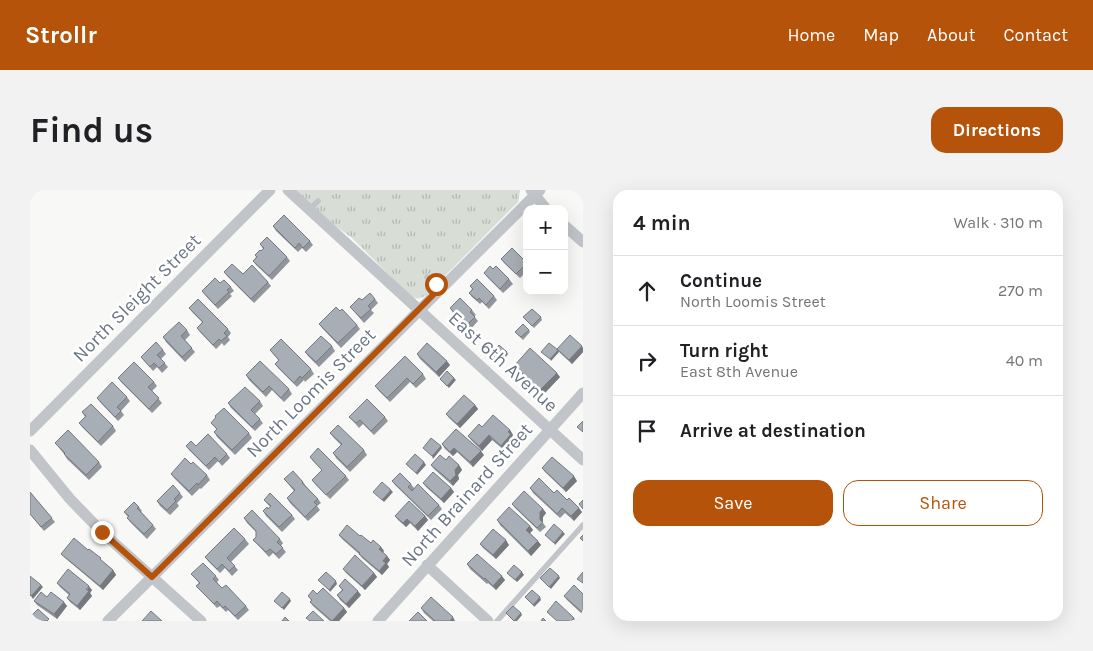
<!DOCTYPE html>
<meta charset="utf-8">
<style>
:root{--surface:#fff;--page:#f2f2f2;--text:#202124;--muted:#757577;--line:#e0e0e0;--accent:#b45309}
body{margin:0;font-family:Karla,sans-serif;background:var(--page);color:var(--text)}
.controls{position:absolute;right:15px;top:15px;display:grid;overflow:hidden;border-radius:10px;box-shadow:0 5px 20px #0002}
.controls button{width:45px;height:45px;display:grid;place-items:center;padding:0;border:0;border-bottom:1px solid var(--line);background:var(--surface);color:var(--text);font:25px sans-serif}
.stop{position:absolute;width:15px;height:15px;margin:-11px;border:4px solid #b45309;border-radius:50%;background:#fff}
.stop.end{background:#b45309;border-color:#fff;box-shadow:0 1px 5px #0008}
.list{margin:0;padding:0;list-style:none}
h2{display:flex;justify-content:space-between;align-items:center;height:65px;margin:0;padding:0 20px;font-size:21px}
h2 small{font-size:16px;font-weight:400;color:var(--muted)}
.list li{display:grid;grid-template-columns:32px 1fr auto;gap:15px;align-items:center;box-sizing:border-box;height:70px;padding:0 20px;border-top:1px solid var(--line)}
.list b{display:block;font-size:19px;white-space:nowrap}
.list p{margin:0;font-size:16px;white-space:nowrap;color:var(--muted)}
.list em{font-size:16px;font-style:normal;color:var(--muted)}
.actions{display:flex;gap:10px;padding:15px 20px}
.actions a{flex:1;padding:11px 0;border:1px solid var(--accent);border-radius:15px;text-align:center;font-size:18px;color:var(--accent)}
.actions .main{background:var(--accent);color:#fff}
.icon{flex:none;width:28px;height:28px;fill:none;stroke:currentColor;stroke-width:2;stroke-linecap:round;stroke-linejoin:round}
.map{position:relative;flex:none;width:553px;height:431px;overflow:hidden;border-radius:15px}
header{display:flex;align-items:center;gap:30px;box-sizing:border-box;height:70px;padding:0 25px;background:var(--accent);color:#fff}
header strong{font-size:24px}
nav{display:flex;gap:28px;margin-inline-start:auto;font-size:18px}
.intro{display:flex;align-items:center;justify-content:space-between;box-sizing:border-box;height:120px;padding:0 30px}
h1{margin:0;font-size:35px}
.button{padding:12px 22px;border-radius:15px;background:var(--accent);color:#fff;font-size:18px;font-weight:700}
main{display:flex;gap:30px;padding:0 30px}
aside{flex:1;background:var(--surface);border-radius:15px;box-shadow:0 5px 20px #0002}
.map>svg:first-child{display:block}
.grass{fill:url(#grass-tufts)}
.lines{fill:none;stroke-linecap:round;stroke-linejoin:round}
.service{stroke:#c1c4c8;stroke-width:5.5}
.minor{stroke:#c1c4c8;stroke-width:11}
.wall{fill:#90969c}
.shaded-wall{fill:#767a7f}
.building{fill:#a8aeb5;stroke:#767a7f}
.route{stroke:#b45309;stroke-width:6}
.labels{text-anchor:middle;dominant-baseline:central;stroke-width:5;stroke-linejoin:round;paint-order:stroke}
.street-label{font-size:19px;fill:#6b7684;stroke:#fff}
</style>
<header>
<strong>Strollr</strong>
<nav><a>Home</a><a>Map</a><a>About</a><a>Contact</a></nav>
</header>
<div class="intro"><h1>Find us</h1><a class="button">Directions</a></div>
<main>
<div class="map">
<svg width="553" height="431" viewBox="0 0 553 431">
<defs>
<pattern id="grass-tufts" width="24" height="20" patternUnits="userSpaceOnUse" patternTransform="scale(1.25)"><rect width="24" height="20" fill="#d8ddd6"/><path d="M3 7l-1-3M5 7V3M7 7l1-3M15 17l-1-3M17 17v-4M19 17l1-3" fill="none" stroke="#b3b8b3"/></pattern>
</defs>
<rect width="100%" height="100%" fill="#f8f9f7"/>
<path class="grass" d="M264,0h226v1l-2,11 -93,94c-5,3 -8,3 -14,1l-59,-59 -22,-16z"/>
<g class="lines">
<path class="service" d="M279,20l9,-9
M397,87l13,11
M467,431l86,-96"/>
<path class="minor" d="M258,0l295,270
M501,0l15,19
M534,35l19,17
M0,241l240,-241
M0,260l40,49 32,33 99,89
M397,375l61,56
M78,431l432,-431
M348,431l205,-228"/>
</g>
<path class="wall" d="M243,36l37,15 3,4 -7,7 -4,-4 -4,4 -22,-21z
M230,54l27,13 3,4 -18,19 -16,-15 -3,-4 3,-4 -1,-2 8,-6z
M471,69l26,4v8l-7,7 -16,-15z
M194,82l19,2 25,8 3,4 -17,17 -27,-27z
M454,83l25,6 4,5 -10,9 -16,-16z
M190,93l11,4 3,4 -4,3 2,2 -14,13 -13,-14 -3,-4z
M440,96l24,10 3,4 -8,9 -7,-7 -2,2 -8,-7 -3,-4 3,-4z
M345,109l3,4 -7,7 3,3 -10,10 -14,-16 12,-7z
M159,118l39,21 3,4 -3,4 2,3 -6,6 -2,-3 -6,6 -16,-17 -3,-4 5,-6 -10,-10z
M420,118l22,2 4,5 -2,1 4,5 -8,9 -17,-17z
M493,127h18l1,3 -8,8z
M289,134l38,1 3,4 -19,19 -19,-20z
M157,140l3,5 -5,5 10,12 -10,10 -19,-20 -3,-5z
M499,140l1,2 -7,8 -8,-8z
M302,156l3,5 -16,16 -11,-11 -3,-4z
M553,158v4l-11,12 -12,-11 -3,-4z
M133,160l3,4 -5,5 7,8 -6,6 -5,-6 -4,4 -12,-14z
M240,160l41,19 3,5 -9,8 -1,-2 -7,7 -19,-19 -3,-4 4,-3z
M387,164l33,11 -11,12 -19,-18z
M484,176l46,11 -17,18 -26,-25z
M393,184l3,5 -10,9 -6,-6 -20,20 -12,-12 -3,-4z
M216,185l43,14 3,5 -8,8 -12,-12 -6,7 -17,-17z
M88,188l36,4 3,4 -5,5 10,12 -10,10 -31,-31z
M97,207l3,4 -9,10 3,4 -6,6 -18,-19 -3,-4z
M230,211l3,5 -8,8 8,9 -8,8 -24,-23 -3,-5z
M445,215l3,4 -18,19 -11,-10 -3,-4z
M52,222l31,14 3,5 -15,15 -19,-19 -3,-4 6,-6z
M319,227h36l3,4 -14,14 -11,-11 -4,4 -6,-7z
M181,233l38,10 3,5 -17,17 -18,-18 -3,-5 3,-2z
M452,237l28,3 3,5 -1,1 2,3 -10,11 -12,-10 -10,11 -11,-11 -3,-4z
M300,243l34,17 3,5 -17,17 -14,-14 -3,-5 8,-8 -8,-8z
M25,253l44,19 3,5 -13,13 -22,-21 -3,-5z
M412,254l42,11 -11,12 -16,-15 -4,4 -8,-7z
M156,256h10l31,8 3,4 -8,8 -4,-5 -9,9 -20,-20z
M280,267l36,19 3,4 -19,19 -15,-15 -3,-4 10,-10 -9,-9z
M416,270l13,5 3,5 -4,5 1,4 -6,7 -19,-17 -3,-4z
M161,274l16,11 3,5 -9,9 -1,-1 -8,8 -18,-18 -3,-4z
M512,278l35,13 -11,11 -21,-20z
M254,289l19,3 3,4 12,13 3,4 -4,3 3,4 -12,11 -18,-18 -3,-5 7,-7z
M362,291l19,3 3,4 25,17 3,4 -11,11 -36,-35z
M393,293l28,5 3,4 -10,11 -18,-16z
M500,298l24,5 13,7 15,12 -8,9 -9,-8 -5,5 -27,-25z
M0,302l25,30 -11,9 -14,-17z
M150,303l3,4 -6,6 2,3 -9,9 -10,-9 -3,-5z
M234,310l28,15 3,4 -13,13 -16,-16 -3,-5 7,-4z
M482,314l31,5 3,4 -3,4v6l3,4 -6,5 -25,-24z
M109,317l3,4 -1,1 12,13 3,4 -9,10 -17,-17 -3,-4 1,-1 -4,-5z
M365,326h30l3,4 -10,11 -8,-8 -4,4 -8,-7z
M214,328l36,21 3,4 -2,3 5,6 -7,7 -6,-6 -4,4 -12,-13 -4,-4 3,-3v-5l-9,-9z
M467,330l33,6 3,4 -3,3 11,12 -10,11 -31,-31z
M309,345l21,1 11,7 10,4 3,4 -1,1 4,4 3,4 -3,4 2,3 -7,8 -20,-17 -3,-4 -17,-15z
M215,349l4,5 -18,18 7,8 -6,6 -7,-8 -5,5 -12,-12 -3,-4z
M450,354l29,1 -13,14 -13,-11z
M31,364l43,9 9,7 3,5 -13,15 -38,-32z
M437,374l38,16 -9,10 -8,-7 -1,1 -17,-15z
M313,379l31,4 3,4 -12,13 -19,-17z
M161,384l25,2 3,4 -2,2 5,6 24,18 3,4 -11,10 -10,-10 -2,2 -6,-6 -3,2 -17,-18 -4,-4 3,-3z
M27,393l35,7 -2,3 2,3 -12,14 -10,-8 -3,-4 2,-3 -9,-8z
M309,396l22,9 -12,13 -9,-8 -3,-5 5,-5z
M287,404l27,14 3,4 -8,9h-9l-17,-15 -3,-4 1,-2 -3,-4z
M553,404v21l-16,-15 -3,-4z
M17,407l20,9 -10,13 -20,-14 -3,-4z
M391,418l34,13h-22l-9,-8z"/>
<path class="shaded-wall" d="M552,156l1,2v4l-11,12 -3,-4z
M528,160l1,2 -8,9 -1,-2z
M477,162l1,2 -7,9 -2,-3z
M417,171l3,4 -11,12 -3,-5z
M527,183l3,4 -17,18 -3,-5z
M424,188l2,2 -7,8 -2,-2z
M445,215l3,4 -18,19 -3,-4z
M480,240l3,5 -1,1 2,3 -10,11 -3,-4z
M459,245l3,5 -10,11 -3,-5z
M411,256l1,2 -9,11 -1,-3z
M424,258l3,4 -4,4 -3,-4z
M451,261l3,4 -11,12 -3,-5z
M394,272l2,3 -9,10 -1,-2z
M429,275l3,5 -4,5 1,4 -6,7 -3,-5 5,-11z
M544,286l3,5 -11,11 -3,-4z
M421,298l3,4 -10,11 -3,-4z
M361,300l2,2 -9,10 -2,-2z
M549,318l3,4 -8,9 -3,-5z
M513,319l3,4 -3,4v6l-3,-3v-8z
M395,326l3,4 -10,11 -3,-5z
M377,329l3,4 -4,4 -3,-4z
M500,336l3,4 -4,4 -3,-4z
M533,342l2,2 -10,11 -1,-2z
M476,350l3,5 -13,14 -3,-4z
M508,351l3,4 -10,11 -3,-5z
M351,357l3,4 -2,2 -3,-4z
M357,366l3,4 -3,4 2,3 -7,8 -3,-4 4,-10z
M83,380l3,5 -13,15 -3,-4z
M492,382l2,3 -7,7 -2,-2z
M344,383l3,4 -12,13 -3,-4z
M472,386l3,4 -9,10 -3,-4z
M529,386l1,2 -9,11 -2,-2z
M306,391l1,3 -7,8 -1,-2z
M11,395l2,2 -10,12 -2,-3z
M59,396l3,4 -2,3 2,3 -12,14 -3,-4z
M328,401l3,4 -12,13 -3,-4z
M510,407l1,3 -7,7 -1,-2z
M260,409l1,2 -7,9 -2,-2z
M34,412l3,4 -10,13 -3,-5z
M314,418l3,4 -8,9h-7z
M491,423l1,2 -5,6h-3z
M423,427l2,4h-5z
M544,428l3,3h-6z"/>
<path class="building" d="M254,25l26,26 -7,7 -4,-5 -4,5 -22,-22z
M237,47l20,20 -18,19 -16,-15 4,-4 -2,-2 5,-5 1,1 3,-3 -4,-4z
M482,58l15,15 -11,11 -15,-15z
M202,74l11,10 9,-9 16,17 -17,17 -27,-27z
M460,76l3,3 3,-3 13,13 -9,10 -16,-16z
M185,88l5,5 4,-3 7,7 -4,3 2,2 -14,13 -13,-14z
M447,89l17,17 -8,9 -7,-7 -2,2 -8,-7 4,-4 -3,-3z
M340,103l5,6 -7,7 3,3 -10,9 -11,-11 9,-9 3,2z
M430,108l12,12 -2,2 5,5 -8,8 -17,-17z
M168,109l30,30 -4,4 3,3 -6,5 -2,-2 -6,6 -16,-17 6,-6 -14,-14z
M306,117l4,4 2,-2 15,16 -19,18 -19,-19z
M502,119l9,8 -9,9 -9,-9z
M149,132l8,8 -6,6 11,12 -10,9 -19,-20z
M493,134l6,6 -8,7 -6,-5z
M540,145l12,11 -13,14 -12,-11z
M291,146l11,10 -16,16 -11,-10z
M251,149l30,30 -9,9 -2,-2 -6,7 -19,-19 4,-4 -9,-10z
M126,152l7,8 -6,5 8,8 -6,5 -5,-5 -4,4 -9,-10z
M397,153l20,18 -11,11 -19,-18z
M519,153l9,7 -8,9 -9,-7z
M469,155l8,7 -8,8 -8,-6z
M500,158l27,25 -17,17 -26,-24z
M375,166l18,18 -10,10 -6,-6 -20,20 -12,-12z
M230,171l29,28 -8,9 -12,-12 -6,6 -17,-17z
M104,172l20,20 -6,5 11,11 -10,11 -31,-31z
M417,181l7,7 -7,8 -7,-7z
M82,192l15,15 -10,10 4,4 -6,6 -18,-19z
M215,197l15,14 -9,9 9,9 -8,8 -24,-24z
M434,205l11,10 -18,19 -11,-10z
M337,209l18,18 -14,14 -11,-11 -4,3 -7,-6z
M61,214l22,22 -15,16 -19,-19 7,-7 -4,-4z
M194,218l25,25 -17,17 -18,-18 3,-3 -6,-6 5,-6 -1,-1z
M463,225l17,15 -2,2 3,2 -10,12 -12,-11 -10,11 -11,-10 11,-12 3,3z
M553,231v11l-6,-5z
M308,235l26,25 -17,17 -14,-14 9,-9 -12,-11z
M426,239l25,22 -11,11 -16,-14 -4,4 -8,-8z
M38,240l31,32 -13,13 -22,-21 1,-1 -10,-10z
M178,244l19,20 -8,8 -4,-5 -9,9 -20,-20 5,-5 5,5z
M401,248l10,8 -9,10 -9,-8z
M288,258l28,28 -20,19 -14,-15 10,-10 -12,-13z
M385,264l9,8 -8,11 -10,-9z
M410,265l6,5 3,-4 10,9 -4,5 1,5 -6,6 -19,-16z
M522,267l22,19 -11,12 -21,-20z
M155,268l6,6 2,-2 14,13 -9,10 -1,-2 -8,8 -18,-17z
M263,281l10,11 -1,1 16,16 -4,3 3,3 -12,12 -18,-19 8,-8 -11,-11z
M403,282l18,16 -10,11 -18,-16z
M370,283l11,11 -3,3 4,4 6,-7 21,21 -11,11 -36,-35z
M509,288l15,15 3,-3 10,10 2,-2 10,10 -8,8 -9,-8 -5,6 -27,-26z
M352,292l9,8 -9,10 -9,-8z
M143,295l7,8 -6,6 2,2 -9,9 -10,-9z
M494,301l19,18 -3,3v8l3,2 -6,6 -25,-24z
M0,302l22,26 -11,9 -11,-13z
M240,303l22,22 -13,12 -16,-16 4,-4 1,2 3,-3 -7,-6z
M553,310v9l-4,-5z
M379,311l16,15 -10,10 -8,-7 -4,4 -8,-7z
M104,312l5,5 -2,1 16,17 -9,9 -17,-16 2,-2 -5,-4z
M479,317l21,19 -4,4 12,11 -10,10 -31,-31z
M222,320l28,29 -3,3 6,6 -7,6 -6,-5 -4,3 -13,-12 3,-3v-6l-12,-13z
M524,334l9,8 -9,11 -9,-8z
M317,335l13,11 1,-1 10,8 2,-3 8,7 -2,2 8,7 -4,5 3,2 -7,8 -20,-17 1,-1 -21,-18z
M204,338l11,11 -18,19 8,8 -6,5 -7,-7 -5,5 -12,-12z
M463,339l13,11 -13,15 -13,-11z
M553,345v6l-3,-3z
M44,348l14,12 1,-1 12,9 -1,1 13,11 -13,16 -39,-32z
M447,364l25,22 -9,10 -8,-8 -1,1 -17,-15z
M325,365l19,18 -12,13 -19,-17z
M173,373l13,13 -3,3 9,9 4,-3 20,21 -11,10 -10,-10 -2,2 -6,-7 -3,3 -18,-18 4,-3 -9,-9z
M484,375l8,7 -7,8 -8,-7z
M520,378l9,8 -10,11 -9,-9z
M38,379l21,17 -3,3 3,2 -12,15 -10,-8 3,-4 -13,-11z
M296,382l10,9 -7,9 -11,-10z
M553,382v11l-6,-4z
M0,386l11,9 -10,11 -1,-1z
M315,389l13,12 -12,13 -9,-9 6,-5 -4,-4z
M544,395l9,9v17l-1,1 -18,-16z
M293,398l21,20 -12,13 -22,-19 2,-2 -4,-4 5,-6 4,4z
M502,400l8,7 -7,8 -8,-8z
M11,402l6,5 4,-5 13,10 -10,12 -20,-13z
M252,402l8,7 -8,9 -8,-7z
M401,407l22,20 -3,4h-15l-14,-13z
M526,411l18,17 -3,3h-14l-10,-9z
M483,416l8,7 -7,8 -8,-8z
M8,419l11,10 -2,2h-17v-7l2,1z
M121,421l11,10h-20z
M283,421l11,10h-14l-4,-3z
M388,422l9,9h-18z
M255,427l4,4h-7z
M513,428l3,3h-5z"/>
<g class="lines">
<path class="route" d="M72,342l50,45 288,-289 -4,-4"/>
</g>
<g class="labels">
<g class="street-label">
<text transform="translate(107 108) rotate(-45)">North Sleight Street</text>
<text transform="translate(473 172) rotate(42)">East 6th Avenue</text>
<text transform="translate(281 203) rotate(-45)">North Loomis Street</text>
<text transform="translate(437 305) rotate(-48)">North Brainard Street</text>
</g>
</g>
</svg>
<div class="controls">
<button>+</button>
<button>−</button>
</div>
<div class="stop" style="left:406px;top:94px"></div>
<div class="stop end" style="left:72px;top:342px"></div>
</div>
<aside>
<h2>4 min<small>Walk · 310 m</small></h2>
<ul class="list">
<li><svg class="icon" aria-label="ahead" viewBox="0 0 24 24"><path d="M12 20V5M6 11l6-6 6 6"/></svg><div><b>Continue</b><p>North Loomis Street</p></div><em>270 m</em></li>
<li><svg class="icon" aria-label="right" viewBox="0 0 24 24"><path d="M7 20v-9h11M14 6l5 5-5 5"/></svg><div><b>Turn right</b><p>East 8th Avenue</p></div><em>40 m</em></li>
<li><svg class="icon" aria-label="arrive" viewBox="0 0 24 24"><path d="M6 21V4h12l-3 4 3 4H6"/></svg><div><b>Arrive at destination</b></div></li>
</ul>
<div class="actions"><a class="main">Save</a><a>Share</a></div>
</aside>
</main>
